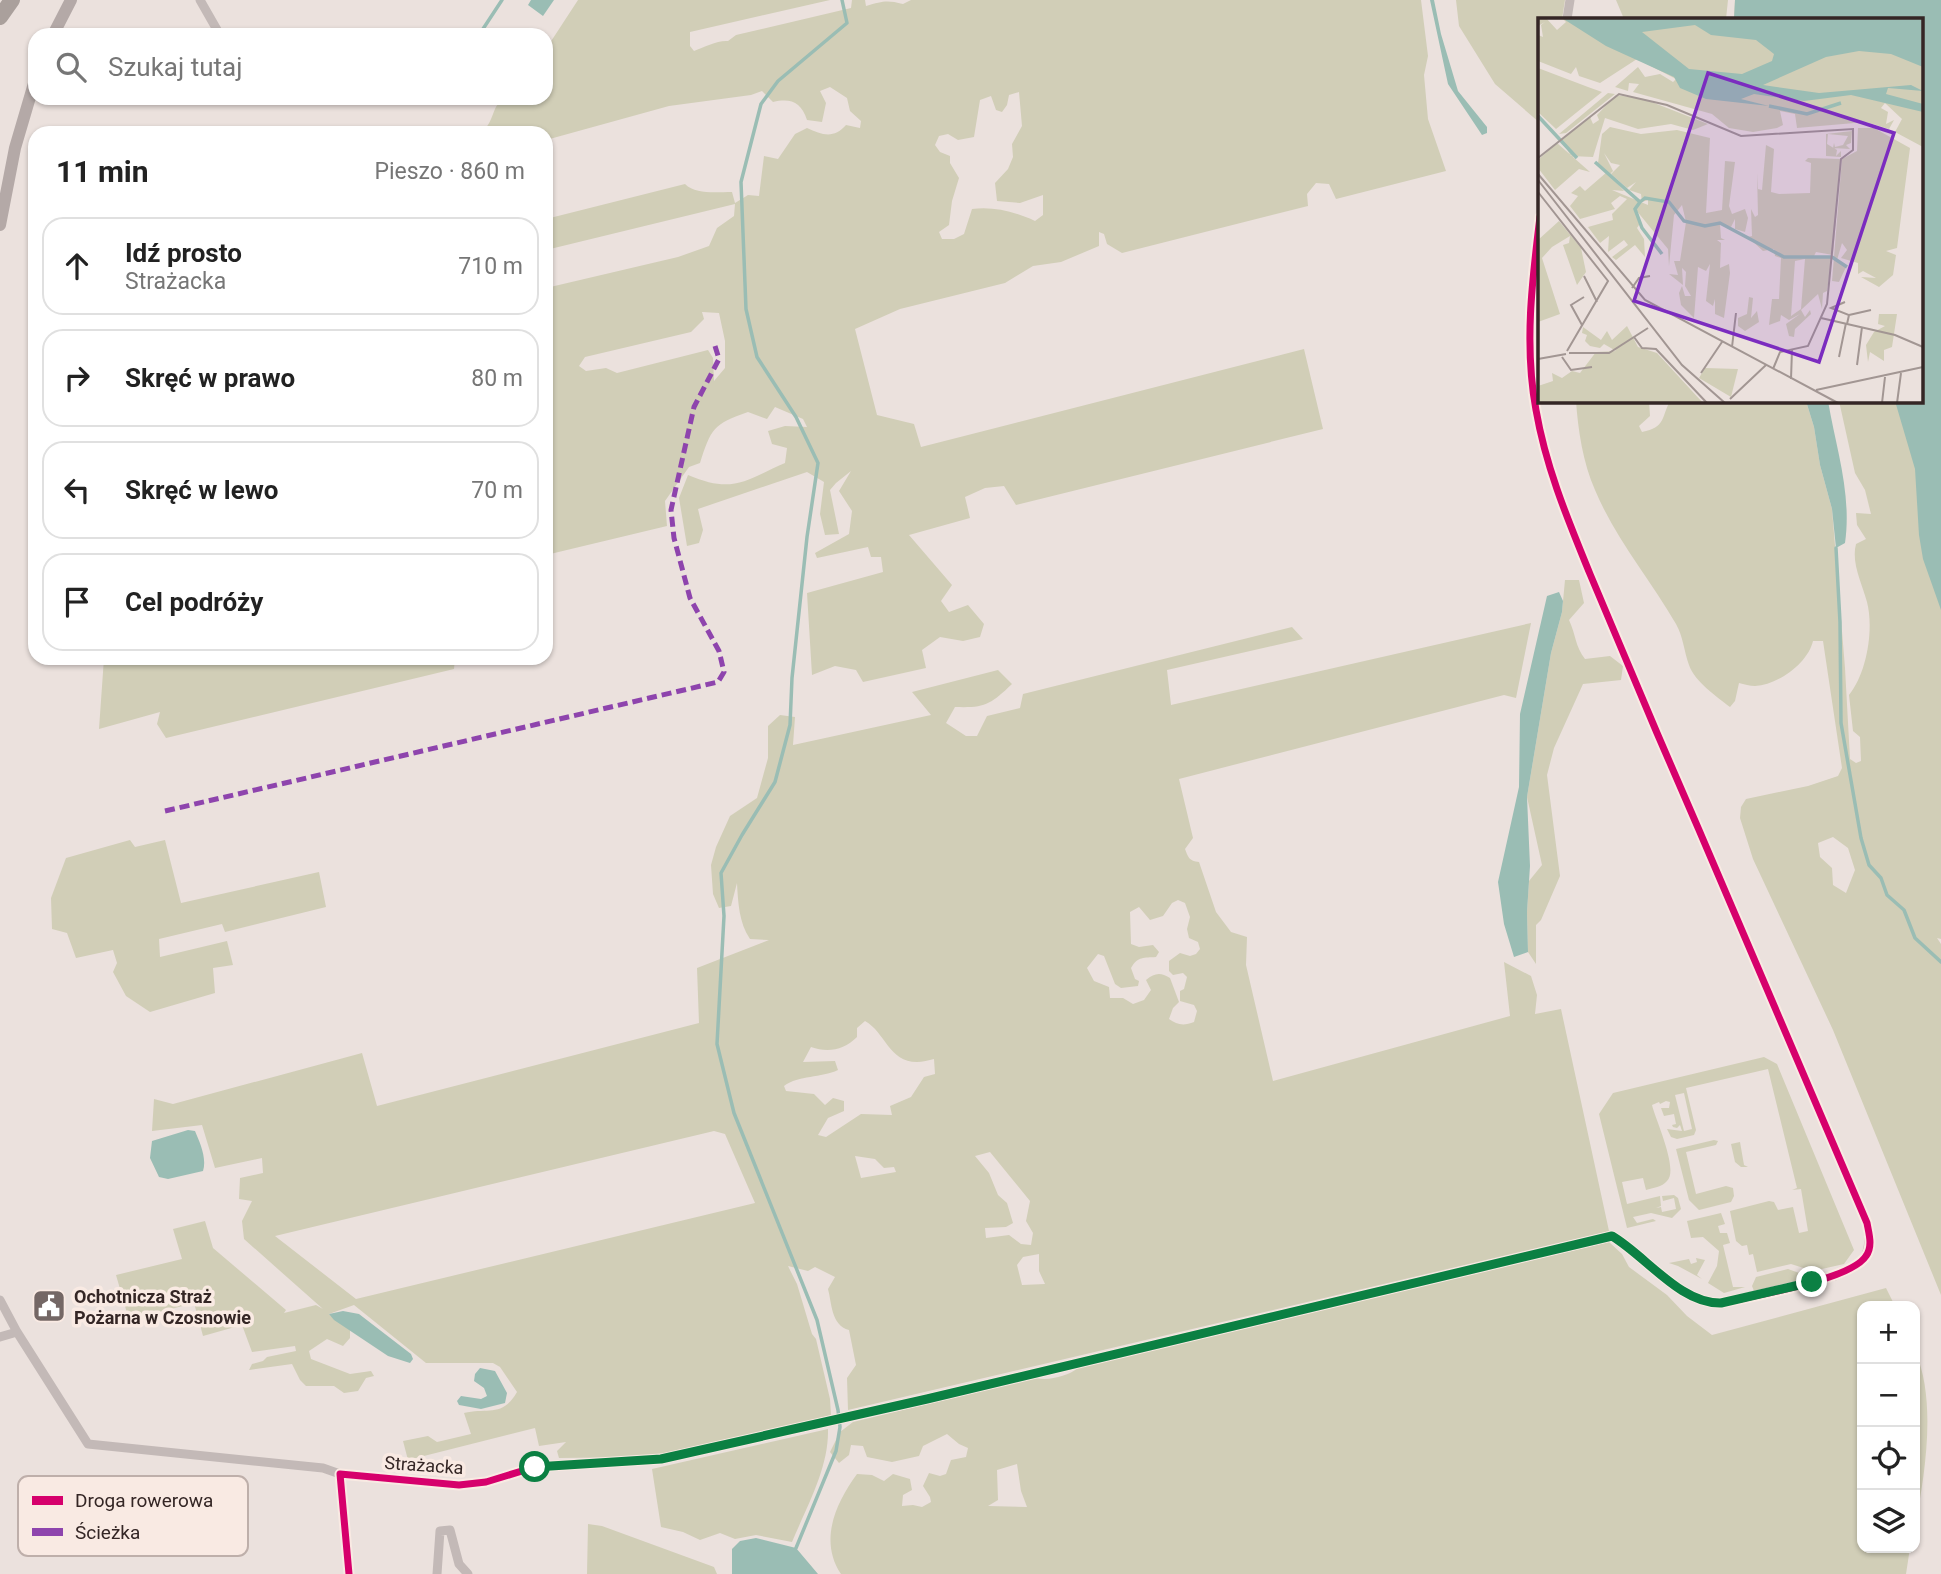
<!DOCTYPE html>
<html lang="pl">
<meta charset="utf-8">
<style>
:root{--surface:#fff;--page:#f2f2f2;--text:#222;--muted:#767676;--line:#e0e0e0}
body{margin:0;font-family:Roboto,sans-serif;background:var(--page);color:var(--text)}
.controls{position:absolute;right:21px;bottom:21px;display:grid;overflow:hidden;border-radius:14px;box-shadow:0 2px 5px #0004}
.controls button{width:63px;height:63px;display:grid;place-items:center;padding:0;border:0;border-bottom:2px solid var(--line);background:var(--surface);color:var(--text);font:35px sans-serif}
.stop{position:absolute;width:21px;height:21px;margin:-16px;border:5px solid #0b8043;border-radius:50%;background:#fff}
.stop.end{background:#0b8043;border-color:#fff;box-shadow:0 2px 7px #0008}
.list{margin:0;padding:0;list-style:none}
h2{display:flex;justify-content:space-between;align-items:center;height:91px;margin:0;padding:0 28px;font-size:30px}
h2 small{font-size:23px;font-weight:400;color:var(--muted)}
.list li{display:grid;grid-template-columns:46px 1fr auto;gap:21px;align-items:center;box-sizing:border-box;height:98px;margin:0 14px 14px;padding:0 14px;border:2px solid var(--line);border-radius:21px}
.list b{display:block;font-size:26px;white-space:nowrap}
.list p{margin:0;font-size:23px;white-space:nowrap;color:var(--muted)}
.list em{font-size:23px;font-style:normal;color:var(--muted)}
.icon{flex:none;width:38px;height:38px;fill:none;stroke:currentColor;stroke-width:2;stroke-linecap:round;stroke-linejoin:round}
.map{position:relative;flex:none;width:1941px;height:1574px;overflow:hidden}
.search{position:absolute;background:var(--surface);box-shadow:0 2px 5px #0004;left:28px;top:28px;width:525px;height:77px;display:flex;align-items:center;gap:18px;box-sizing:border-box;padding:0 24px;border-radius:21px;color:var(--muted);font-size:26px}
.panel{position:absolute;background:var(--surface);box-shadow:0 2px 5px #0004;left:28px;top:126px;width:525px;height:539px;border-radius:21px}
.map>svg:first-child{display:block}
.green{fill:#d1ceb7;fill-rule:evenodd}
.water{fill:#9abdb4}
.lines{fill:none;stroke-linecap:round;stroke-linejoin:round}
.stream{stroke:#9abdb4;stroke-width:3.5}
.street{stroke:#c3b9b7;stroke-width:9}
.secondary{stroke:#b4a9a7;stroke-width:12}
.highway{stroke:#aaa09c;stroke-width:16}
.quiet{stroke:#8e44ad;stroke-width:5;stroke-dasharray:10 5;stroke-linecap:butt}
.cycleway-casing{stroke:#f9eae3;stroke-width:11}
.cycleway{stroke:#d6006c;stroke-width:7}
.route{stroke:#0b8043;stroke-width:9}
.labels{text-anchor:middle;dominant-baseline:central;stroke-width:7;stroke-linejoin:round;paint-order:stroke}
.poi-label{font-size:18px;font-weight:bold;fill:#342625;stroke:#f9eae3;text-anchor:start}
.street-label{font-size:18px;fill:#342625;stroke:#f9eae3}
.inset-river{fill:none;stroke:#9abdb4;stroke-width:3.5}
.inset-road{fill:none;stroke:#a29693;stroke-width:2}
.view{fill:#7b2cbf;fill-opacity:0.15;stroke:#7b2cbf;stroke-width:3.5}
.inset-edge{fill:none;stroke:#342625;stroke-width:3.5}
.key{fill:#f9eae3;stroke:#beafaa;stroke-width:2}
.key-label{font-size:19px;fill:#342625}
</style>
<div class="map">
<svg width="1941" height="1574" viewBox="0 0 1941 1574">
<rect width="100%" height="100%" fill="#ebe1dd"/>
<path class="green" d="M578,0h252l-140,32v14l4,5c10,-4 24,-11 34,-10l8,-6 115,-27 1,-8h13l1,6c17,-5 21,-6 37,-2l8,-4h510l7,56 -4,19 4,44 18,52 -110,28 -7,-15 -13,-1 -9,11 1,12 -186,47 -15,-9 -3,-10 -5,-2v14l-38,16 -28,4 -28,17 -105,26 -45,20 22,86 37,9 7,23 383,-98 19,80 -307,76 -12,-19 -19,2 -20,9 5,21 -61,17 43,50 -11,16 8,11 19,-7 16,19 -4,13 -17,4 -23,-4 -18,13 4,18 -63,14 -7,-12 -21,-4 -23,9 -5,-82 76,-21 -2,-15h-10l-3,-10 -51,11 -2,-5 34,-19 3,-23 -13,-20 12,-20 -15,12 -6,7 9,44 -14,1 -5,-21 4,-32 -17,-10 -109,37 5,21 -4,13 -12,3 -8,-48 9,-23c45,19 56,6 97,-12l2,-15 -15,-4 -4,-13 17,-5 22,1 -4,-8 -28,-12 -8,12 -19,-7c-35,12 -37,17 -48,51l-11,4 -24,34 2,25 -121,29v-267l132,-31 31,-11 8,-18 17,-12 1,-12 -189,46v-31l139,-35c11,11 32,8 47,8l3,11 13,-8 11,1 5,-40 14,3 17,-25 12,-6c15,7 27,11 39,-3l14,3 1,-7 -11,-10 -3,-13 -17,-11 -10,4 6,12 -4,19 -15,-2c-6,-18 -16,-22 -34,-18l-11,-11 -11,4 -82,11 -123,34v-7h-65c8,-7 10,-14 14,-24 7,-17 35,-11 51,-11v-49zM1019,92l3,34 -10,18 1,13 -5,12 -13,14 2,18 23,2 23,-8v20l-8,6c-19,-9 -42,-15 -63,-12l-8,25 -10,5h-12l-3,-7 10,-7 3,-24 7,-23 -9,-15v-7l-10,-4 -5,-7 4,-9 9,-2 10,6 16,-3 6,-37 11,-4 5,14 6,2 5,-7 2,-10zM702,312l17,1 6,28v27l-11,13 -1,-23 -5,-8 -91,23 -11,-5 -20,3 -7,-5 6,-9 106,-25 13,-13z
M1456,0h109l-3,19h-22v104l-45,-39 -36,-58z
M1616,0h112l-2,19h-102z
M1735,0h206v939l-4,-1 4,6v351l-108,-265 -80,-171 -13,-41 1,-11 5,-8 62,-13 30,-10 4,-8 -19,-127h-10c-5,22 -35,44 -58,45 -5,0 -11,-2 -16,-3l-4,18 -5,6c-14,-11 -35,-25 -41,-42 -5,-14 -6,-29 -13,-41 -26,-45 -61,-86 -81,-134 -12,-27 -17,-60 -19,-89h73l1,15 -11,10 3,6c24,-5 19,-14 28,-31h136l8,26 6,38 12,44 13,159 5,91 6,4 5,-2 -1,-24 -7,-6 -4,-36c18,-22 25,-66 18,-93 -5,-19 -16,-39 -11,-58l10,-5 -9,-14 -1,-12 15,1 -6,-24 -10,-17 -16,-72h83v-382h-188zM1833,837l15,11 7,22 -9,23 -13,-8 -1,-17 -12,-11 -2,-14z
M1565,580h14l5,23 -15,17c7,15 6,26 16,39l25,-3 13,10 -2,14 -38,4 -29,64 -7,27 13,101 -19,44 -5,5v39l-8,-12 -1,-40 2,-31 13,-16 -15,-68 24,-144 11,-41z
M1531,623l-15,75 -12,-3 -325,84 14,59 -8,11c3,8 4,12 14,13l17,50 15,20 16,5 -1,28 27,116 237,-65 -6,-54 27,14 6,19 -2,19 26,-5 48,222 -761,179 -1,-32 9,-13 -7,-35c-18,-5 -17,-26 -21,-41l7,-12 -20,-10 -7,4 -20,-5 9,18 15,50 4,5 14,60 1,16 -78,21 -107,21 -87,1 -2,-7 9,-9 -27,4 -4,-18 -127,32 -5,-19 25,-5 9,6 34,-8 -7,-21c24,-6 38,5 53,-21l-17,-25 -7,-4h-67l-72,-58 -25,9 21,16v8l-7,8 -16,-7 -18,12 2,8 39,15 21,-3 3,5 -8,2 -8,13 -14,2 -10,-7h-28l-6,-6 -8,-16 -43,6 3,-6 11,-3 4,-4 29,-6 -1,-5 -43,6 -10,-27 -39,11 -9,-33 -65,17 -13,-45 66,-16 -9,-30 32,-8 8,27 73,62 -2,3 32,-8 7,4 -79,-70 -2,-18 10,-20 -13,-2 1,-21 23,-5 -1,-15 -47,10 -13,-43 -50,6 2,-32 19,5 189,-51 15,53 322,-83 -2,-55 72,-28 -19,-1c-11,-16 -12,-37 -13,-56l-6,23 -12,2 -6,-14 -2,-29 5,-18 14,-31 27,-18 11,-40v-32l12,-11 15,2 -2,28 138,-30 -19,-23 86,-22 14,14c-22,21 -27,24 -57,23l-9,16 20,13h11l10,-20 33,-8 3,-14 269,-67 11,12 -136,31 4,35zM1178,900l7,3 5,14 -3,12 2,9 9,4 2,7 -4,5 -6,2 -10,-3 -11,8v10l4,4 10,-2 4,4 -3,12 -4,2v10l14,4 3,6 -3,11c-10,4 -17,3 -25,-3l4,-11 6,-6 -9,-24c-10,-6 -15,-5 -24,2l5,10 -7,10 -11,4 -10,-6h-13l-1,-11 -15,-6 -7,-13 11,-14 6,2 11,28 6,4 17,-2 1,-5 -4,-2 -4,-11c7,-12 13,-10 25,-11l3,-5 -6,-7 -14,2 -8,-3 -1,-32 9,-5 11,13 13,-4 9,-13zM865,1021c20,11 24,41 52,41 5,0 12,-2 17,-3l1,15 -11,3 -13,20 -21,9 2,9 -31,-1 -35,23 -8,-2 10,-17 16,-7v-10l-11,-3 -8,7 -11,-11 -28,-3 -2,-5c15,-11 37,-8 54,-16l-3,-9 -32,1 8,-15c17,6 33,3 46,-10v-9zM714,1131l11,3 30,69 -399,96 -81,-63zM990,1152l40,49 -4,20 7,12 -2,12 -10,-1 -12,-9 -23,3 -1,-10 21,-1 7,-4 -6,-20 -9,-8 -9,-22 -14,-17zM855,1156l20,3 9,9 10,-1 2,5 -35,6zM1039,1254v17l6,13 -23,1 -5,-20 6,-8z
M104,658h351l-1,11 -288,69 -9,-14 3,-12 -61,17z
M130,840l5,7 30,-7 16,63 138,-31 7,35 -101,25 -3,-8 -63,15 1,18 67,-16 6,24 -20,3 2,25 -65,19 -24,-16 -13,-24 4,-9 -4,-13 -37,8 -9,-25 -15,-4 -1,-31 15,-40z
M1764,1057l13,7 77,186 -10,14 -31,7 -22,-7 -34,8 -4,-18 -4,1 -2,-10 -5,1 -6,-5 -6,-30 39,-10 5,1 4,8 15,-3 6,26 9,-2 -7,-42 -9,1 5,-2 -29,-119 -82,19 10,42 -2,5 -17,4 -6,-2 -4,-8 15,2 -2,-6 -3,3 -4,-1 -1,-2 4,-1 -2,-10 -10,2 -3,-8h8l1,-6 -4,-1 -6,3 -1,-2 -7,3c4,16 27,65 15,76 -5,6 -14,7 -21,9l-3,-12 -21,4 5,22 33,-8 1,10 -5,2 5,-1 1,5 14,-3 -2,-11 -11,3 -1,-5 12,-1 4,3 3,11 -9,9 -21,-5 -18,4 4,6 16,-4 3,2 -29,7 -28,-114 14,-21zM1684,1093l8,36 -8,2 -9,-36z
M1714,1140l4,1 -2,4 -30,7 10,42 30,-8 7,2 1,8 -3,6 -32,8 -10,-10 -13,-51z
M1740,1142l4,23 4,2h-7l-6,-5 -4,-18z
M1721,1213l4,11 -7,2 2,7h7l3,10 -7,2 10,42h12l-21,6 -16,-10 9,-17 2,-15 -16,-14 -12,1 -4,-17z
M1609,1242l13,12 7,13 38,28 20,21 25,19 174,-47 9,18h-33v242h48l-4,26h-1065c-22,-33 -6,-70 16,-100l15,1 12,6 9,-7 17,5 2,11 -9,5 -1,11 11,-1 9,2 9,-5 -1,-5 -7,-11 6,-13 11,3 6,-2 5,-14 15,-3 2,-9 -9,-4 -12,-10 -24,12 -4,10 -27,6 -25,-5 -4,-11 -12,-1 -2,10 -10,8 -9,-11 10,-20 13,-10 183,-44c13,3 32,-2 42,-10zM1017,1464l4,27 6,16 -39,-1 10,-6 -1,-30z
M1696,1258l9,2 -8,15 5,4 -24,-13 -9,-3 20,-4 2,5 6,-2z
M1788,1269l14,5 1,5 -49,12 -2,-5 4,-9z
M1915,1351c22,49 10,124 0,175z
M828,1429c1,39 -21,77 -36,113l-36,-7 -21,4 -15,-6 -20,7 -17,-8 -22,-5 -9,-58z
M588,1524l14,2 112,41 3,7h-130z"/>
<path class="water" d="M531,0h23l-11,16 -15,-11z
M1430,0h4l7,34 17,57 29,36v6l-5,2 -34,-51z
M1735,0h206v610l-18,-51 -4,-24 -4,-66 -20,-68h27v-382h-188z
M1806,401h22c8,47 24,93 17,142l-9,5 -4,-39 -12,-44 -6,-38z
M1559,592l4,9 -1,11 -11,41 -24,144 3,69 -3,46 1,40 -14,5 -10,-33 -6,-42 21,-95 1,-73 27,-118z
M188,1130l7,1c5,12 12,27 8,40l-35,8 -9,-2 -9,-19 2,-17z
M343,1311l16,3 52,40 2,5 -3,4 -22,-7 -54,-36 -5,-6z
M480,1368l15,3 12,22 -2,10 -24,6 -22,-4 -2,-4 4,-5 20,3 6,-3 -3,-8 -10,-7 1,-7z
M756,1538l40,10 22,26h-86v-25l8,-8z"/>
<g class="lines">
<path class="stream" d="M479,35l23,-35
M438,99v-1
M1836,548l4,74 1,101 20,115 8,27 12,13 6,17 17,15 11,28 26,24
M796,1548l40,-97 4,-24 -2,-17 -21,-90 -83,-207 -17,-69 7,-128 -3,-43 21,-38 33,-53 15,-57 2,-47 15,-141 11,-74 -22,-46 -39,-60 -11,-48 -5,-127 20,-78 17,-23 69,-58 -5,-23"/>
<path class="street" d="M200,0l20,35
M1567,19l3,-19
M0,1300l17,32 71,112 235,24 17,6 119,11 27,-3 49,-15 126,-8 266,-60 685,-163c34,20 68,68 109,67l114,-27c30,-14 38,-19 32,-53 -70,-163 -139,-327 -210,-490 -22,-53 -45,-106 -67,-159 -22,-54 -44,-106 -54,-164 -12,-64 -4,-129 4,-193
M0,1337l17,-5
M340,1474l9,100
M437,1574l3,-43 10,-1 9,34 9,10"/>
<path class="secondary" d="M53,35l18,-35
M0,225l15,-77 20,-68"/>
<path class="highway" d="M0,17l12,-17"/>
<path class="quiet" d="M165,811l553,-129 6,-10 -5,-21 -29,-53 -16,-60 -3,-28 23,-103 25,-48 -4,-13"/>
<defs>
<path id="cycleway" d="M349,1574l-9,-100 119,11 27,-3 49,-15 126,-8 266,-60 685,-163c34,20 68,68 109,67 31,-7 130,-23 145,-47 7,-10 3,-22 1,-33 -70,-163 -139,-327 -210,-490 -22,-53 -45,-106 -67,-159 -22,-54 -44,-106 -54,-164 -12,-64 -4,-129 4,-193"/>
</defs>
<use href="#cycleway" class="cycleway-casing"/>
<use href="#cycleway" class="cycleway"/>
</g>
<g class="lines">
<path class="route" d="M535,1467l126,-8 266,-60 685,-163c34,20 68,68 109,67l91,-21"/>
</g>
<defs>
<symbol id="civic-square" viewBox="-11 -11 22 22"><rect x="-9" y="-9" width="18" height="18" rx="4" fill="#746765" stroke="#f9eae3"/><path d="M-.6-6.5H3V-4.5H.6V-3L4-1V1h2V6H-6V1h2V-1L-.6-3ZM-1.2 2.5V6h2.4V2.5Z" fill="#fff"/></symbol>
</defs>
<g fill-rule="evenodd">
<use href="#civic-square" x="30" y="1287" width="38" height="38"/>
</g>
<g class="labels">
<g class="poi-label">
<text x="74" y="1296">Ochotnicza Straż<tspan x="74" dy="21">Pożarna w Czosnowie</tspan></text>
</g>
<g class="street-label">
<text transform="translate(424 1465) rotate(4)">Strażacka</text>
</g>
</g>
<g transform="translate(1538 18)">
<rect width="385" height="385" fill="#ebe1dd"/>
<path d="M5,0h3l11,12 9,-8 -4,-4h361v129l-28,-15 7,-13 -17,-16 -4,5 7,4 -2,12 8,-4 -5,9 -23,-7 -69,6 -2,-14 -15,-3 3,14 -6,3 -24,4 -24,-4 -17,-14 -79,-22 6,-8 -10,-1 -1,8 -13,-4 23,-20 7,10 15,-3 13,8 3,-3 -39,-20 -37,24 -21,-7 -3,-9 -5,7 -33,-13v-26l5,2 -2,-12 4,-3 -7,4v-6zM0,50l50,19 14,5 -46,37 -18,-17zM70,75l7,1 -49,39 -7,1zM78,77l28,4 64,25 -15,6 -22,-6 -33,5 -33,-11 -12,39 -22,-1 -10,-16 29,-23 3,7 6,-4 -2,-5zM72,109l31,7 36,-4 33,8 -4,75 16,-3 3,-49 10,1 -6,44 3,8 13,-5 3,9 -3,14 -10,-3v-10l-4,8 -11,-3 1,14 4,2h-8l4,3 -1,25 9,-4 1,9 -6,45 -9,-4v-15l-2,7 -7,-5 4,-37 -4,7 -8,-4 -4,51 -13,-13 -2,-12 3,-7 3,10h6l-6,-10 1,-14 -4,-4 1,17 -14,-11 9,1 -4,-14h6l6,-39 -4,-17 -8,10 -5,51 -1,-17 -32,-39 2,-6 -4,5 7,13 -4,6 7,11 1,18 -10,-12 -19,15 -4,-3 16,-12 -4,-5 -16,12 1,-16 -9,7 -12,-16 25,-7 -1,-6 15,-15 -7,-3 -9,7 4,6 -35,10 -10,-13 8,-10 -7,-3 9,-7 5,5 22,-19 17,19 -12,-1 36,15v-5l-6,2 -1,-8 -12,-4 7,-8 -9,6 -16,-14 9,-9 -9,-2 -7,-10 9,18 -3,3 -12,-11 4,-29zM320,110h16l36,20 -13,100 -11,3 10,4 -3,20 -14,12 -18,-10 15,1 -13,-7 -5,3v-11l-17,-5 6,-8 -5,-7 -5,17 9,7 -7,15 -7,-1 10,-122 15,-8zM314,113l-1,12 -5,2 4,4 -17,-1 1,-5 1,4 8,-2 5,-9 -20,-2 -1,10 10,6 -1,6 5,-5v6l-15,-1v-22zM19,125l33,29 -11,-3 -24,21 -17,-22v-8zM228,127l8,4 -3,43 8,2 31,-1 1,-30 -6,-2 3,-3 33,1 -8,96 -17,-3 -2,4 18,2 -5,33 -4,2 -1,16 -4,-15 -17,16 4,7 5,-7 1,4 -16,15 -1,8 -5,-1 -3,-12 14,-10 -11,6 -8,-5 -1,6 -11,4 3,-26h7l2,-41 -6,-2 -1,-7 -11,2 -15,-14 4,-1 -1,-27 4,8 3,-2 -1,-42 1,16 4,1zM267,241l-4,50 -10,7 4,-55zM21,203l22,27 5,24 -9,13 -14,-40 6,-2 1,-7 -18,11 -10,11 18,56 -22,8v-82zM211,279l4,1 -2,20 6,-7 2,11 -14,9 -7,-5v-8l9,-4zM341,296h18l-5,33 -8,3v11l-14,-9 -2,10 -2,-17 8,-13 11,-6 -7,-2zM89,308l11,21 19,6 46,50h-165v-17l15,-5 -1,-8 10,5 10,-7 8,2 16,-21 20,-1 -12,-7 -4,4 -10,-2 -5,-5 2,-6 -5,-2 1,-6 18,13 6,-9 5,9zM167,350l33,1 -7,28 -32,-19z" fill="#d1ceb7" fill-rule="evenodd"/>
<path d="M24,0h361v49l-32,-13 -32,-3 -33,6 -63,28 56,8 92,-8 12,6 -35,-3 -2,6 37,10v8l-72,-17 -47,6 -50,-7 -13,5 28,7 -63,-7 -26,-11 -6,-11 -68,-31zM157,7l16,10 45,5 18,14 -2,7 -30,13 -53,-5 -47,-37z" fill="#9abdb4" fill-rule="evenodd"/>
<path class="inset-river" d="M231,88l38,8 34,-11M0,98l39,42M57,144l45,40 -5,7 7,19 20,26M102,184l5,-4 24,4 15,19 21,5 15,-3 64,34h48l15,10"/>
<path class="inset-road" d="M0,140l81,-64 48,11 74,31 112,-7v21l-12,9 -14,145 -19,42 -28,6 -7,17M0,156l107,126 193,103M0,162l144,185 43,38M0,174l70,89 -41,70M46,258l13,26M94,270l7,-10 11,-2M307,284l-14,6 18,7 -2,9M311,297l22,-5M283,300l74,17 28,12M44,307l-11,-20 13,-8M96,319l8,11 14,1 51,54M194,329l4,-34M31,335h40l39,-25M24,339l9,13 21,-3M301,339l7,-34M0,341l28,-5M319,347l5,-38M163,355l21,-31M253,361l1,-29M278,372l107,-23M192,381l36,-34M344,385l3,-26M359,385l4,-30"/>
<path class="view" d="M170,55l186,60 -75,229 -185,-61z"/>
<rect width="385" height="385" class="inset-edge"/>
</g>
<rect x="18" y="1476" width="230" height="80" rx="10" class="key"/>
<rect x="32" y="1496" width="31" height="9" fill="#d6006c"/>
<rect x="32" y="1528" width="31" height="8" fill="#8e44ad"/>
<g class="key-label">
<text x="75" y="1507">Droga rowerowa</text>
<text x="75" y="1539">Ścieżka</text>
</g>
</svg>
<div class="controls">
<button>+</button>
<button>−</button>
<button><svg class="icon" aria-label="locate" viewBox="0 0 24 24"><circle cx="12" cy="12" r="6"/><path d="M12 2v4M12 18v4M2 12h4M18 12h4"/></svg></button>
<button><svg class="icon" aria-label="layers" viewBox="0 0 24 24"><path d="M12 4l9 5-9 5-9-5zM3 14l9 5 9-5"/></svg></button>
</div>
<div class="stop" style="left:535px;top:1467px"></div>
<div class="stop end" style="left:1812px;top:1282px"></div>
<div class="search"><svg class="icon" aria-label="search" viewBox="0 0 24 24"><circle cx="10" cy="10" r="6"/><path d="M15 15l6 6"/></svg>Szukaj tutaj</div>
<section class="panel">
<h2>11 min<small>Pieszo · 860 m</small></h2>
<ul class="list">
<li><svg class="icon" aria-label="ahead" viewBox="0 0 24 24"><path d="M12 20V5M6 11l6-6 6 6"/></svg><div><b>Idź prosto</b><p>Strażacka</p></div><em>710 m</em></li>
<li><svg class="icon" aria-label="right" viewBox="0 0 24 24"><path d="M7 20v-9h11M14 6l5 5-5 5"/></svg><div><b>Skręć w prawo</b></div><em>80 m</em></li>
<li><svg class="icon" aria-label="left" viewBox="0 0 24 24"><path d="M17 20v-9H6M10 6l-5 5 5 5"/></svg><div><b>Skręć w lewo</b></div><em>70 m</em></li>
<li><svg class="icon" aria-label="arrive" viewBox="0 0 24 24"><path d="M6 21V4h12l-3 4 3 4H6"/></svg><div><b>Cel podróży</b></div></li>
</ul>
</section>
</div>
